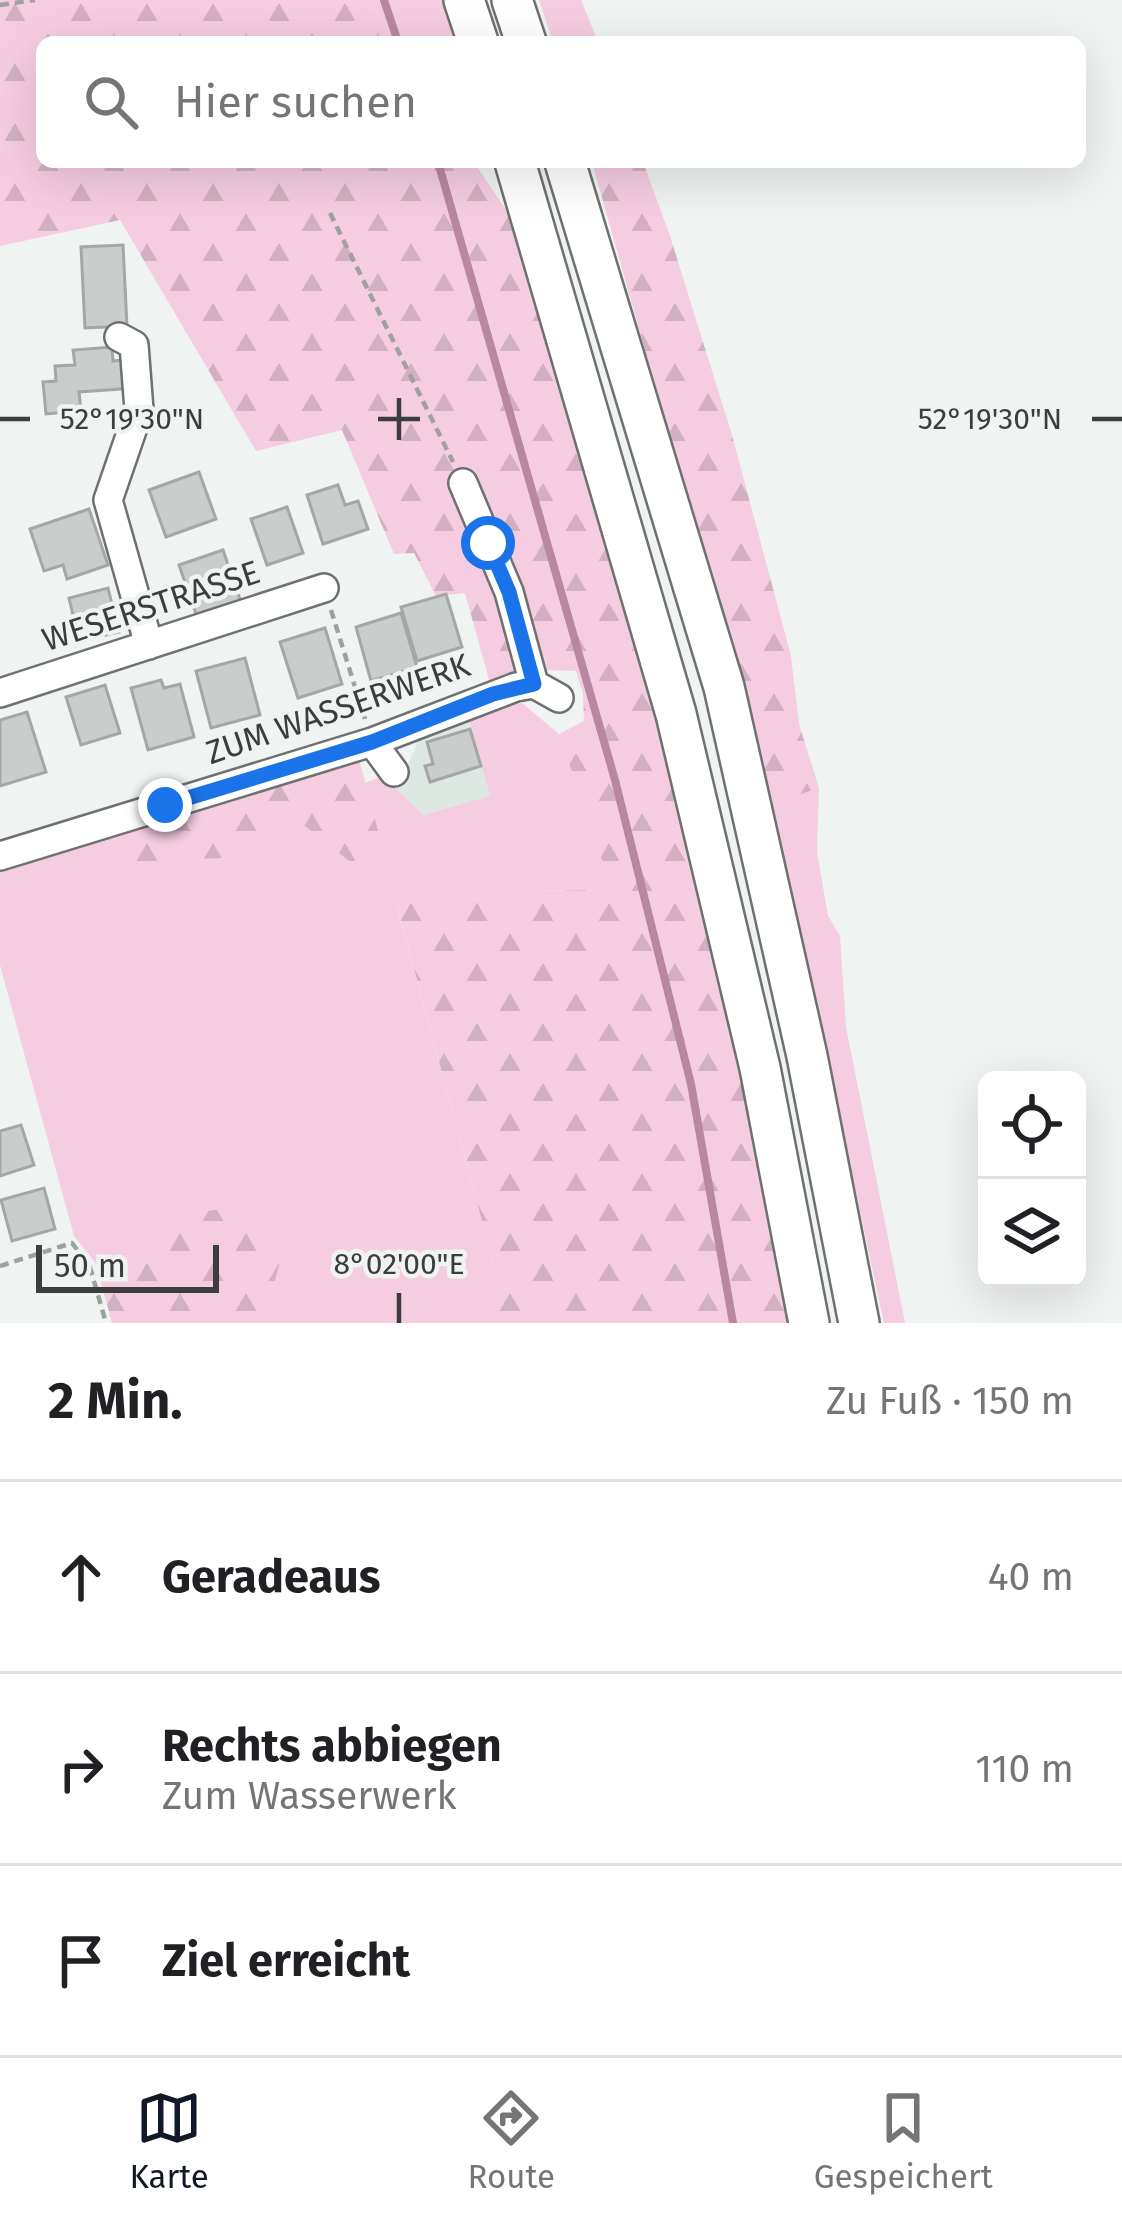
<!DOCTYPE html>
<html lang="de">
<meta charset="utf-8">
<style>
:root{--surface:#fff;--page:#f6f6f6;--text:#202124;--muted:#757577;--line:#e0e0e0;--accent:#111827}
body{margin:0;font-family:"Fira Sans",sans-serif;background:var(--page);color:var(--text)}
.controls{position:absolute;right:36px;bottom:36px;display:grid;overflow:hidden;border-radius:18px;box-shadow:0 12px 48px #0002}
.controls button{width:108px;height:108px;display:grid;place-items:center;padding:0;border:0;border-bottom:3px solid var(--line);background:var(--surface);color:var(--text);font:60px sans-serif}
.scale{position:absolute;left:36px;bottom:30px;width:183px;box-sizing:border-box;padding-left:12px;border:6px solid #3c3d3c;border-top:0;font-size:33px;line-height:42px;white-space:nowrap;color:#3c3d3c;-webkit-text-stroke:9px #eff3f1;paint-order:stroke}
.stop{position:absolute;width:36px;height:36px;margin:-27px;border:9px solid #1a73e8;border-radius:50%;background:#fff}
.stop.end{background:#1a73e8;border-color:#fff;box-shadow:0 3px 12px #0008}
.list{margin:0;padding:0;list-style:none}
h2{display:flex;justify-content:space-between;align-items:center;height:156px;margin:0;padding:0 48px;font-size:51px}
h2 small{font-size:39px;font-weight:400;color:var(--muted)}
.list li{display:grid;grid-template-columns:78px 1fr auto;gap:36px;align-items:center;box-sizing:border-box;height:192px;padding:0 48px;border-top:3px solid var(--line)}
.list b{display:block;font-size:45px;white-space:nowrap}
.list p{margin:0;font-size:39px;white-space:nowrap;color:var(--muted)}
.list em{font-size:39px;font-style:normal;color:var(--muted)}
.icon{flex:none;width:66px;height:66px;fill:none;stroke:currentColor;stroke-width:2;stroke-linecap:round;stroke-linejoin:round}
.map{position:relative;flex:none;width:1122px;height:1323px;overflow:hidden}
.search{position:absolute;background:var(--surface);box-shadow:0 12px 48px #0002;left:36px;right:36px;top:36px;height:132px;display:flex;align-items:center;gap:30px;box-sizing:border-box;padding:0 42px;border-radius:18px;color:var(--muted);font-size:45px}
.sheet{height:732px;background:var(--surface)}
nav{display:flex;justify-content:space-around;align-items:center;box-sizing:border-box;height:168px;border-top:3px solid var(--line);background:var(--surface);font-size:33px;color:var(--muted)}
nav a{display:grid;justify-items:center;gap:6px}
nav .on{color:var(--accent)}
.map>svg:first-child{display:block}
.built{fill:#dde8e3}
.green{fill:#f5cce0}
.forest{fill:url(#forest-firs)}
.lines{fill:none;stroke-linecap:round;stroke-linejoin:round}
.stream{stroke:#b987a1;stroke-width:8}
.building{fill:#c9cdcb;stroke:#a4a7a6;stroke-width:3}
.minor-casing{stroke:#6d716f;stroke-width:32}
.highway-casing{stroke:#6d716f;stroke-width:44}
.path{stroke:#9ea19f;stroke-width:4.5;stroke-dasharray:9 6;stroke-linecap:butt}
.minor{stroke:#fff;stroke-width:27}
.highway{stroke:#fff;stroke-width:39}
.route{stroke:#1a73e8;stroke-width:15}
.ticks{fill:none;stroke:#3c3d3c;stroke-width:4.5}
.labels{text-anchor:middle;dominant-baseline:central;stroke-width:9;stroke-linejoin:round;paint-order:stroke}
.street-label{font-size:33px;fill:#3c3d3c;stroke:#eff3f1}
.ticks-label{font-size:30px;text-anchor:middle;fill:#3c3d3c;stroke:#eff3f1;stroke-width:9;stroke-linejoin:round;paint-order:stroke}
</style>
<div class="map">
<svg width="1122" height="1323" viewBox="0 0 1122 1323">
<defs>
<pattern id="forest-firs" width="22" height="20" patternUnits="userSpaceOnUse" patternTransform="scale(3)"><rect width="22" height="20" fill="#f5cce0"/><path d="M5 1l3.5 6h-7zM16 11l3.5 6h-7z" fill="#d3b0c1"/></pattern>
</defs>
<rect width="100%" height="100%" fill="#eff3f1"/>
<path class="built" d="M468,714l23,82 -68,19 -40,-39 24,-9 15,-35z"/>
<path class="green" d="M369,0h76l13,42h-65z
M539,0h42l17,42h-45z
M522,703l37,31 53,156 -99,1 -70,15 -47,-3 97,359 -13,61h-209v-27l9,-34 -77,-50 -20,16 -87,36 -22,-28 -74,-271v-99l101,-29 48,29 36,-7 61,-1 59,-32 19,13 61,21 -20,-77 18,-7 40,39 67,-19 -22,-82z
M819,788l-2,64 11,64 12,20 6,91 59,296h-21l-65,-303 -51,-214z"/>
<path class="forest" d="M0,0h369l24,42h-351v120h432l38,57 134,453 77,316 65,335h-308l13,-61 -97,-360 47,4 70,-15 99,-1 -53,-156 25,-13 -1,-28 -7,-22 -30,-1 -12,14 -41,10 -28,-101 -29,3 -22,-43 -20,1 -52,-124 -86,21 -136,-231 -120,26z
M592,162h51l27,74 62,199 59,221 8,68 20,64 -51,18 -59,-229z
M358,755l28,106 -23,11 -58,-46 -59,32 -61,1 -36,7 -34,-11 -14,-18z
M226,1208l20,3 34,51 -9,34v27h-159l-16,-59 87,-36 20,-16z"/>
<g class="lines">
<path class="stream" d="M384,0l14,42
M438,162l177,618 76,304 42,239"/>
</g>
<path class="building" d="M123,245l4,81 -42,2 -4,-81z
M112,347l1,14 19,-2 2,29 -55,4 2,19 -35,3 -3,-32 13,-1 -1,-15 20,-1 -2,-15z
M199,472l17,47 -50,18 -17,-47z
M338,485l7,20 13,-4 10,28 -45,15 -16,-49z
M287,507l16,46 -36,12 -16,-46z
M89,509l19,56 -41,14 -4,-14 -19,6 -14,-42z
M223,550l18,52 -44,15 -18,-52z
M108,588l11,44 -40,9 -10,-43z
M446,594l16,53 -45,14 -16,-54z
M401,613l16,54 -46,14 -15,-54z
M325,628l17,56 -44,14 -18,-56z
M245,658l15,57 -49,13 -15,-57z
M161,680l3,8 16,-4 14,53 -46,13 -17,-62z
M105,685l15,48 -39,12 -15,-48z
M27,712l19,60 -46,14v-66z
M470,729l11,37 -51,16 -5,-16 8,-2 -6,-22z
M21,1125l13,40 -34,11v-45z
M44,1188l11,41 -43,12 -11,-41z"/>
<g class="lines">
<defs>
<path id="minor" d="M119,337l15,8 5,65 -31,90 41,145
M463,483l46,109 25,92
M0,693l324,-105
M372,742l22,30
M0,856l372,-114 144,-55 18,-3 25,14"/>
<path id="highway" d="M464,0l14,42
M512,0l14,42
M515,162l161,552 84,354 49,255
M565,162l159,525 83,369 52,267"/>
</defs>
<use href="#minor" class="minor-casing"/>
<use href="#highway" class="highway-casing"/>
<path class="path" d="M0,5l35,-5
M330,213l123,249
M331,610l34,109
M0,1266l72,-23 18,24 16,56"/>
<use href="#minor" class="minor"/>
<use href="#highway" class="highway"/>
</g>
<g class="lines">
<path class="route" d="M165,805l207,-63 121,-48 41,-10 -25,-92 -21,-49"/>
</g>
<path class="ticks" d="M399,398v42M0,419h30M378,419h42M1092,419h30M399,1293v30"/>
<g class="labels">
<g class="street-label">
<text transform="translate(151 606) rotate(-18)">WESERSTRASSE</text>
<text transform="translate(338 709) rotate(-19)">ZUM WASSERWERK</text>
</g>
</g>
<g class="ticks-label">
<text x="132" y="429">52°19'30"N</text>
<text x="990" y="429">52°19'30"N</text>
<text x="399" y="1274">8°02'00"E</text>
</g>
</svg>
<div class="controls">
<button><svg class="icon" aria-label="locate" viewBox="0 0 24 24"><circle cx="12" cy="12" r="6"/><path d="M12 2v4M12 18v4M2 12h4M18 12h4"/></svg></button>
<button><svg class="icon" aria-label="layers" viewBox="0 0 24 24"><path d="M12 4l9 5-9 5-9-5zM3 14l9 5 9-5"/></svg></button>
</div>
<div class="scale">50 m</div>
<div class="stop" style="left:488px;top:543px"></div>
<div class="stop end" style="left:165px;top:805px"></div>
<div class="search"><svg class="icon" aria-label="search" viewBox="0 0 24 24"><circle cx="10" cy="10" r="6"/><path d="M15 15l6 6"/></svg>Hier suchen</div>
</div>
<section class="sheet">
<h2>2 Min.<small>Zu Fuß · 150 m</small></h2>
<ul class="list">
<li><svg class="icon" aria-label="ahead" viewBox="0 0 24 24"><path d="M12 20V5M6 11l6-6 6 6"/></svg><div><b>Geradeaus</b></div><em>40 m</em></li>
<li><svg class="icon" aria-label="right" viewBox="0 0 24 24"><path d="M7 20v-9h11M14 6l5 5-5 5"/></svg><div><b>Rechts abbiegen</b><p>Zum Wasserwerk</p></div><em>110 m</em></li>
<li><svg class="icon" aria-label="arrive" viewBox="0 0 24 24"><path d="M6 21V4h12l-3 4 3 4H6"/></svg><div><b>Ziel erreicht</b></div></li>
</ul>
</section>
<nav>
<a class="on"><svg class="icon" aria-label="map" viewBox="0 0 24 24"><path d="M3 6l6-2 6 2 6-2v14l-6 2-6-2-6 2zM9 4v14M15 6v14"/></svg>Karte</a>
<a><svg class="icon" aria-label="directions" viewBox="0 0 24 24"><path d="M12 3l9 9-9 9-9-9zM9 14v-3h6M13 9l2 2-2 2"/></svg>Route</a>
<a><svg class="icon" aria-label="saved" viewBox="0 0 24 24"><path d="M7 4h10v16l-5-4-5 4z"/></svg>Gespeichert</a>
</nav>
